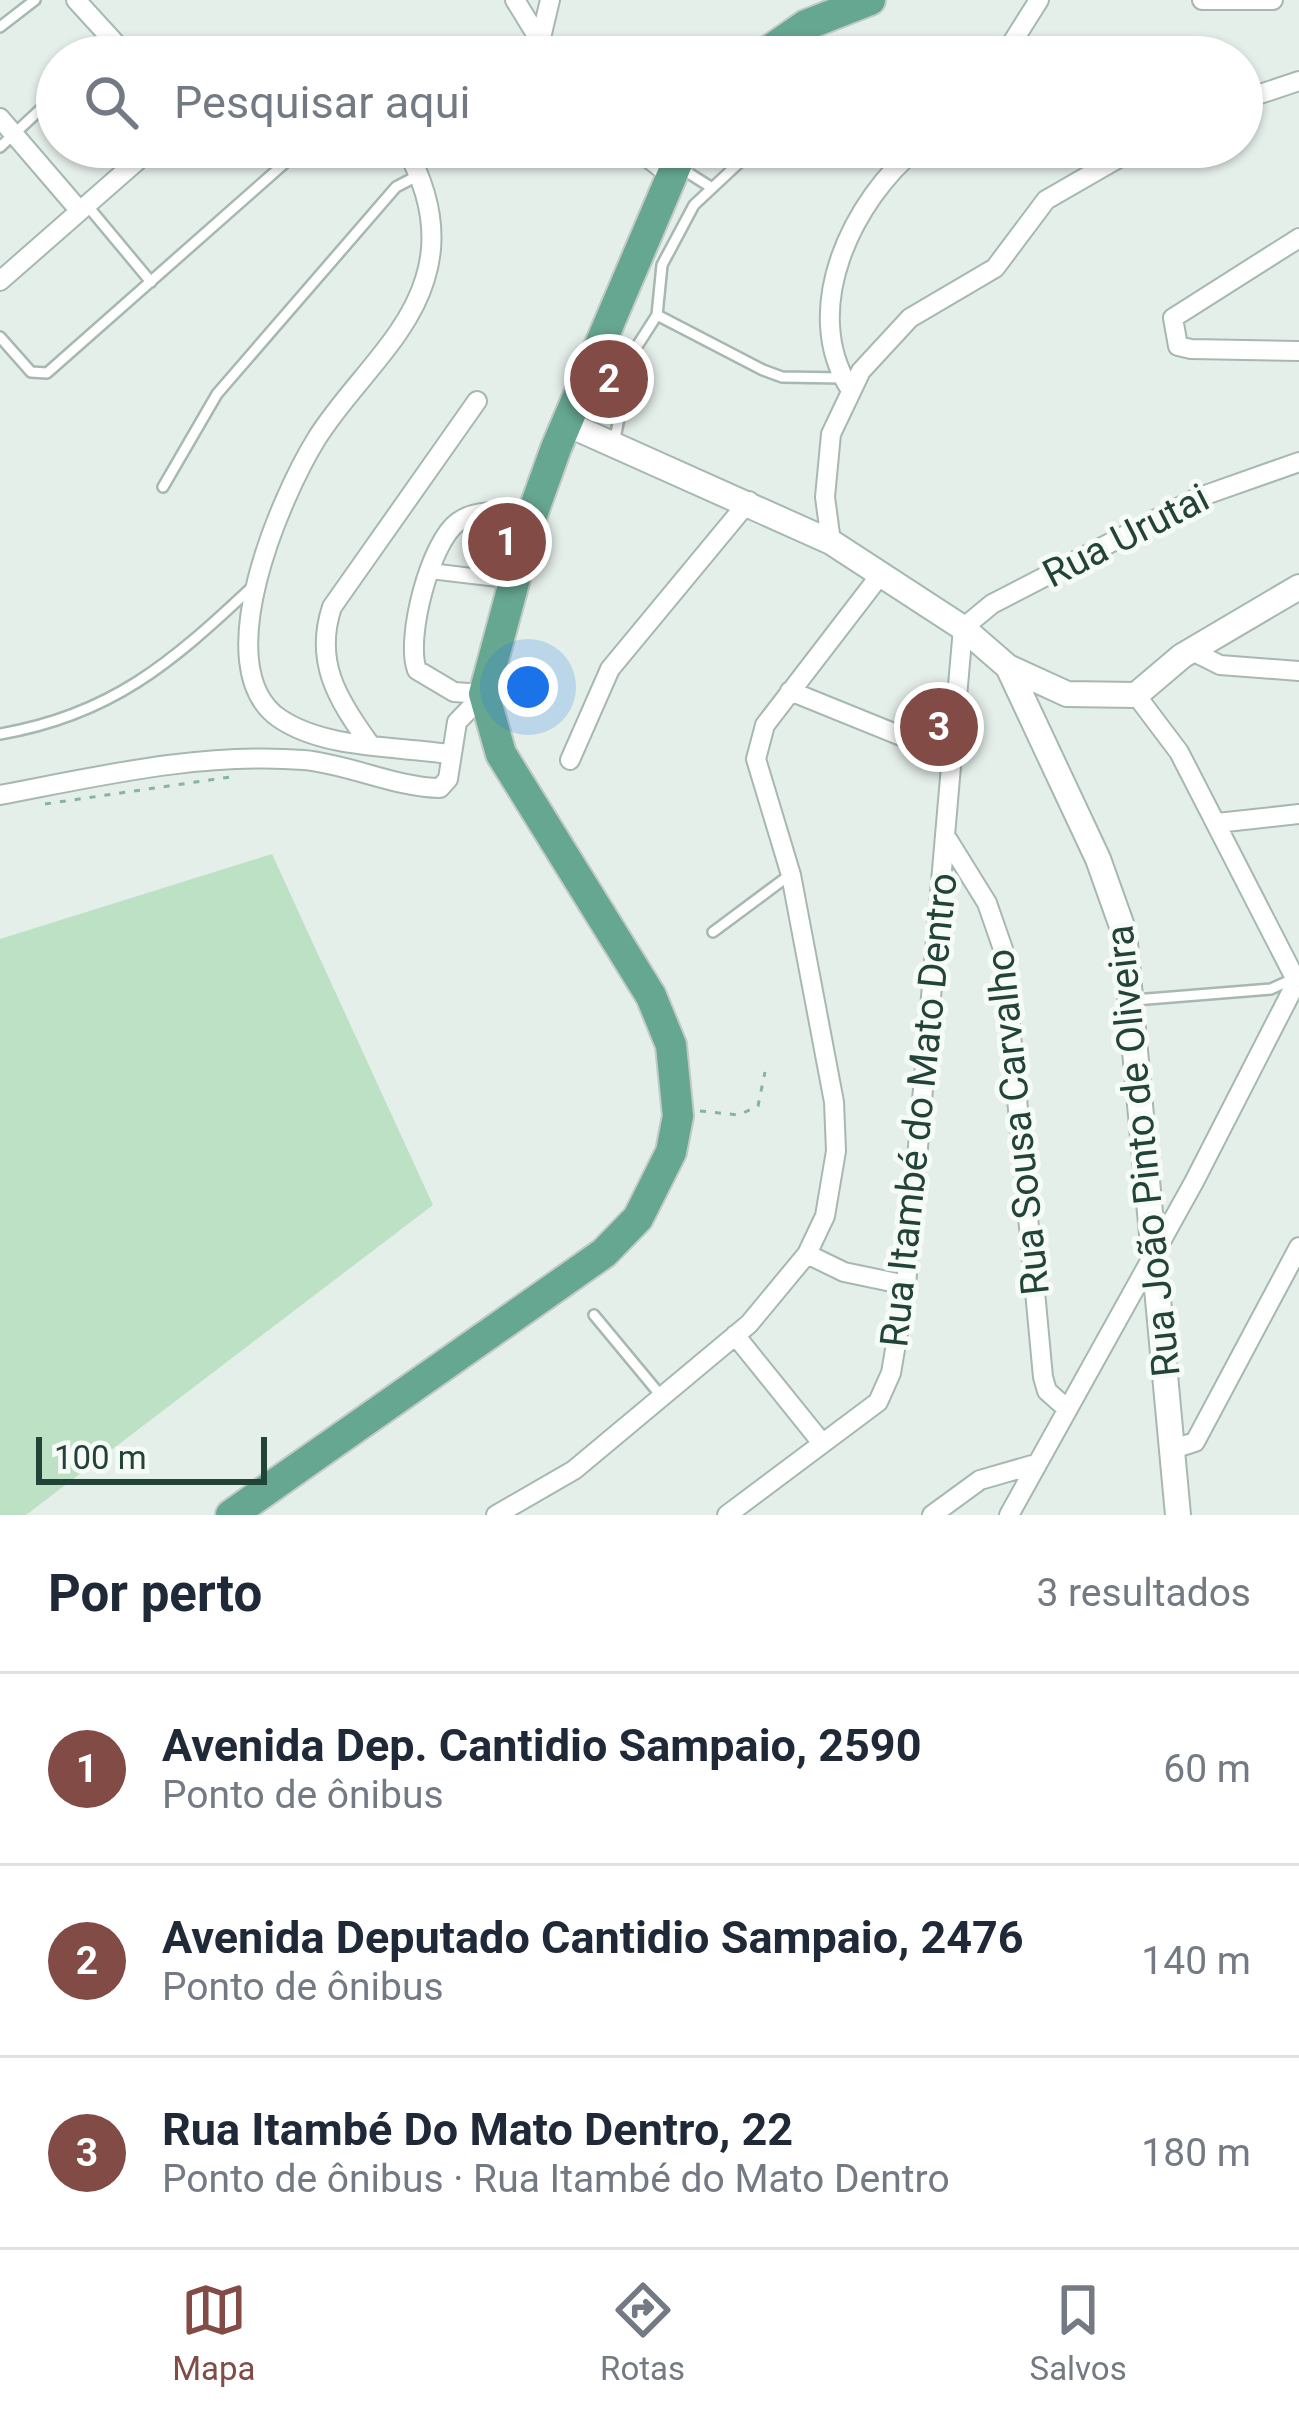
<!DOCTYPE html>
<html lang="pt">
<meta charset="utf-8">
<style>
:root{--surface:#fff;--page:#f6f6f7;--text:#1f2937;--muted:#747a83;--line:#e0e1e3;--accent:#824b45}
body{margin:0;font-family:Roboto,sans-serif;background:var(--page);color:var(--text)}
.scale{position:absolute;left:36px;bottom:30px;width:231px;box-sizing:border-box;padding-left:12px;border:6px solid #224338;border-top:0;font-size:33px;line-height:42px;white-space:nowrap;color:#224338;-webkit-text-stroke:9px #f6fbf8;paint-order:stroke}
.you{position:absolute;left:528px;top:687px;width:42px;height:42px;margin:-30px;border:9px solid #fff;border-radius:50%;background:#1a73e8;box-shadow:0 0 0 18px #1a73e833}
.badge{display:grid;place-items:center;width:78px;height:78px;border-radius:50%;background:var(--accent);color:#fff;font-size:39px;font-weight:700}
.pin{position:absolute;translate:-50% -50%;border:6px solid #fff;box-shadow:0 3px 12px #0006}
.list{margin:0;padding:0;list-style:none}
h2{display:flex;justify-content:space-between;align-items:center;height:156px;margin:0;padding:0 48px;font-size:51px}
h2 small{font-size:39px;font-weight:400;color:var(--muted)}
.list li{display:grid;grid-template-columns:78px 1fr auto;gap:36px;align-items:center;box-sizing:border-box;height:192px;padding:0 48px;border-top:3px solid var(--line)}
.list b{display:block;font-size:45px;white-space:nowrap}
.list p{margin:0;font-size:39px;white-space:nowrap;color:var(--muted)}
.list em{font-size:39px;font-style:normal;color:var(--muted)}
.icon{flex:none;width:66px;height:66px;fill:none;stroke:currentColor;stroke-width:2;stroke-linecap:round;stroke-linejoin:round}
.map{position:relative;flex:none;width:1299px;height:1515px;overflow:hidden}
.search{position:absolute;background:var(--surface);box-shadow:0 3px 9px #0004;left:36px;right:36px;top:36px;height:132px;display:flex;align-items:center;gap:30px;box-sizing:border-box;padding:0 42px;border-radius:66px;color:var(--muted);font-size:45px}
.sheet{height:732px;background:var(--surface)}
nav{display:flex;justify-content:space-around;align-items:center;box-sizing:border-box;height:168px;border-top:3px solid var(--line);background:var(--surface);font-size:33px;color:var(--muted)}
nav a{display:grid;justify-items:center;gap:6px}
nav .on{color:var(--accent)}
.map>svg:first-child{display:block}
.green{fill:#bce1c4}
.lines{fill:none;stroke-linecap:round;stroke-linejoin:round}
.service-casing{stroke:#a7b8b1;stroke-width:14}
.pedestrian-casing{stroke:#a7b8b1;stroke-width:18}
.minor-casing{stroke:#a7b8b1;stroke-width:22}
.tertiary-casing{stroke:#a7b8b1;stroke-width:28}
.primary-casing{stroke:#c1cac7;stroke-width:34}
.path{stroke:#83b5a2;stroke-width:3;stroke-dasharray:6 9;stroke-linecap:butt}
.service{stroke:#fff;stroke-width:9}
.pedestrian{stroke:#fff;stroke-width:14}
.minor{stroke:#fff;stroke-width:18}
.tertiary{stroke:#fff;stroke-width:24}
.primary{stroke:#66a792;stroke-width:30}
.labels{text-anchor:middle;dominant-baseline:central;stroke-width:10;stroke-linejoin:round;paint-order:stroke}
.street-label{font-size:39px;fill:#224338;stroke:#f6fbf8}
</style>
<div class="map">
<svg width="1299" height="1515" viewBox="0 0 1299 1515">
<rect width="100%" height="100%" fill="#e5efea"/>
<path class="green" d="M272,854l161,351 -407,310h-26v-576z"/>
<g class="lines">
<defs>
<path id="service" d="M0,27l35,-27
M94,57l17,-17
M0,147l57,-53
M756,147l-62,58 -32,60 -5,50 106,55 19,7 61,1
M679,167l30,19
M86,204l65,78
M0,337l31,35 16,1 256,-226
M614,443l18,-89 25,-39
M163,487l54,-93 179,-207 23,-12
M0,734c111,-19 171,-71 251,-146
M713,932l78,-58
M1135,1000l136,-11 24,-11
M594,1315l68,82"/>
<path id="pedestrian" d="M430,571l84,10"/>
<path id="minor" d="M76,0l52,57
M515,0l35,57
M1202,0h71
M540,42l10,-42
M1003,57l36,-57
M1242,100l57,-19
M0,118l79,92
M405,147c23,41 35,85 20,132 -18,60 -75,106 -108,159 -36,58 -111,229 -38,280 45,31 117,28 169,36
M634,147l36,28
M1299,238l-126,80 5,28 13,3 108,2
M0,281l153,-134
M850,389c-51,-80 3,-189 68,-242
M831,542l-6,-45 6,-63 30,-63 49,-53 85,-50 51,-68 92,-53
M1192,651l28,14 79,6
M790,691l163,66
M484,694l-30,-2 -37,-22c-12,-31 13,-128 41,-148 21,-15 51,-9 74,-7
M1136,695l43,57 116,226
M369,743c-32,-44 -55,-82 -37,-136l145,-206
M570,760l40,-91 139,-168
M0,795c100,-19 201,-43 304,-35 44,4 94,28 136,28l8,-9 9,-57 27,-28
M1217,823l82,-9
M948,840l39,63 16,46 40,428 4,14 18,16
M807,1254l37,18 62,13
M735,1335l87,108
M1173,1449l22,-7 104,-195
M496,1515l78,-45 175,-146 58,-70 18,-38 11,-65 -2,-49 -43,-227 -35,-116 9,-34 116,-151
M727,1515l151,-113 13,-29 15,-88 57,-657 29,-24 205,-106 102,-36
M932,1515l48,-35 52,-15
M1009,1515l185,-333 105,-205"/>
<path id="tertiary" d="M565,423l266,119 132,86 45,39 59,27 69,1 46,-39 117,-69
M1008,667l90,192 26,73 54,583"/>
<path id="primary" d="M760,57l46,-32 64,-25
M231,1515l373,-262 34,-35 33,-66 7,-36 -7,-71 -20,-49 -150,-242 -17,-60 48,-179 24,-67 128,-301"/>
</defs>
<use href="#service" class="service-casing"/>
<use href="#pedestrian" class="pedestrian-casing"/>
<use href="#minor" class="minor-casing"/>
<use href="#tertiary" class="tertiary-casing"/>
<use href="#primary" class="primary-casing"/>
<path class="path" d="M45,804l192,-28
M700,1111l39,4 19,-9 7,-34"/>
<use href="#service" class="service"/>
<use href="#pedestrian" class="pedestrian"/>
<use href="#minor" class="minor"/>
<use href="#tertiary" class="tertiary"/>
<use href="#primary" class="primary"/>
</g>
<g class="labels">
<g class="street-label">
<text transform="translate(1126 536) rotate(-27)">Rua Urutai</text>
<text transform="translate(919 1110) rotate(-84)">Rua Itambé do Mato Dentro</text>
<text transform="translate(1018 1122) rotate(-96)">Rua Sousa Carvalho</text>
<text transform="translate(1143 1151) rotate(-96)">Rua João Pinto de Oliveira</text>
</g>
</g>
</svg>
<div class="scale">100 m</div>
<div class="you"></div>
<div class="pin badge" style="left:507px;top:542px">1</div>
<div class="pin badge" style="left:609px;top:379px">2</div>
<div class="pin badge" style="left:939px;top:727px">3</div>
<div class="search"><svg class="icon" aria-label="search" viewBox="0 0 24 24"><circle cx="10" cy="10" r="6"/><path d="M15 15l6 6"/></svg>Pesquisar aqui</div>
</div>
<section class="sheet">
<h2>Por perto<small>3 resultados</small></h2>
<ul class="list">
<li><span class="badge">1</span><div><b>Avenida Dep. Cantidio Sampaio, 2590</b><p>Ponto de ônibus</p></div><em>60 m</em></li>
<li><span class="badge">2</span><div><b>Avenida Deputado Cantidio Sampaio, 2476</b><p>Ponto de ônibus</p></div><em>140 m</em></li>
<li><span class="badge">3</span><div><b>Rua Itambé Do Mato Dentro, 22</b><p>Ponto de ônibus · Rua Itambé do Mato Dentro</p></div><em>180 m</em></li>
</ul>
</section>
<nav>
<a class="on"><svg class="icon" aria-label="map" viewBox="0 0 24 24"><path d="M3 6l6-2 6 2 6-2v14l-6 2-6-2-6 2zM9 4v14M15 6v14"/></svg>Mapa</a>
<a><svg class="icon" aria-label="directions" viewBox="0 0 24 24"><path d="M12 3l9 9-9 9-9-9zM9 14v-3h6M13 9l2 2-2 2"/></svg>Rotas</a>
<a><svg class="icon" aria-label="saved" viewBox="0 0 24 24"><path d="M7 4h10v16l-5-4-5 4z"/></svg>Salvos</a>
</nav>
